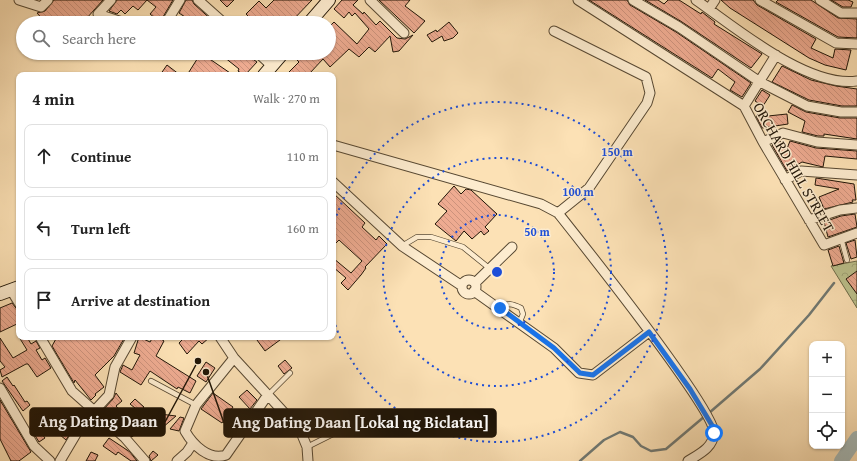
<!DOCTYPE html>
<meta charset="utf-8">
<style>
:root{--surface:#fff;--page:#f6f6f6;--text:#222;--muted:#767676;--line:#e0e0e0}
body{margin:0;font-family:"Gentium Book Plus",serif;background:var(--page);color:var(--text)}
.controls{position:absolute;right:12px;bottom:12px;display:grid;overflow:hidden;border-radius:8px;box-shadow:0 1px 3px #0004}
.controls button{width:36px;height:36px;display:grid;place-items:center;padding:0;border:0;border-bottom:1px solid var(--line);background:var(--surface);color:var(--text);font:20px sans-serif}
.stop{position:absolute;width:12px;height:12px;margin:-9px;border:3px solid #1a73e8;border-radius:50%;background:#fff}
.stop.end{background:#1a73e8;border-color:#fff;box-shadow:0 1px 4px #0008}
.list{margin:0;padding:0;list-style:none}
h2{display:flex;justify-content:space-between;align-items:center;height:52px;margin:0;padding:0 16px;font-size:17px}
h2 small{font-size:13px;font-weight:400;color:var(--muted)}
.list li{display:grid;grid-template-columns:26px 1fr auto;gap:12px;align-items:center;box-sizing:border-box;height:64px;margin:0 8px 8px;padding:0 8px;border:1px solid var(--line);border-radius:8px}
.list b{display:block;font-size:15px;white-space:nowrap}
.list em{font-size:13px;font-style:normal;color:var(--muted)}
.icon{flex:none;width:22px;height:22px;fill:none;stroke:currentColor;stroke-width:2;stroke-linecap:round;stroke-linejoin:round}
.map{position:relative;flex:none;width:857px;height:461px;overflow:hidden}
.search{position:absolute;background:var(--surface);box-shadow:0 1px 3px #0004;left:16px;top:16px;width:320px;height:44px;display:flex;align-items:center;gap:10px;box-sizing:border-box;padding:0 14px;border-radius:22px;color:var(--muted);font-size:15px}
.panel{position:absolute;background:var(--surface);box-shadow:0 1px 3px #0004;left:16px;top:72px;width:320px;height:268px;border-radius:8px}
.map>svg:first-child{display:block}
.forest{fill:url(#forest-crowns);stroke:#6e6c4a}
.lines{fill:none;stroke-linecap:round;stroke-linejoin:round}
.stream{stroke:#707872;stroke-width:2.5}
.river{stroke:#a5bab9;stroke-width:14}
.building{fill:url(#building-back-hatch);stroke:#201507}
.service-casing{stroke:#574832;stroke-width:6}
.minor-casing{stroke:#574832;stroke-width:11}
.secondary-casing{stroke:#201507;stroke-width:14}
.service{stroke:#fdeccf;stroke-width:4.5}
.minor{stroke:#fdeccf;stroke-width:9}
.secondary{stroke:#fdeccf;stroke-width:12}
.route{stroke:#1a73e8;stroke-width:5}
.ring{fill:none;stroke:#1d4ed8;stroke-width:2;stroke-dasharray:2 4}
.labels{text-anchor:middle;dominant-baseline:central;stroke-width:3;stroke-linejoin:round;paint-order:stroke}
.street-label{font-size:15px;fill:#201507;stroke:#fdeccf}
.centre{fill:#1d4ed8;stroke:#fdeccf;stroke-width:2}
.ring-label{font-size:12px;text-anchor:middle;font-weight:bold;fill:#1d4ed8;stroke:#fdeccf;stroke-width:3;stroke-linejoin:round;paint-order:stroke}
.leader{fill:none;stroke:#201507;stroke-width:1.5}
.callout-dot{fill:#201507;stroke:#fdeccf;stroke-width:1.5}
.callout{fill:#201507;stroke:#201507;stroke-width:1.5}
.callout-label{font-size:16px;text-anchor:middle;font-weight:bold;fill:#fff}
</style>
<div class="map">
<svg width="857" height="461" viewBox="0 0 857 461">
<defs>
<pattern id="forest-crowns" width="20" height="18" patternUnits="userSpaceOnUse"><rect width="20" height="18" fill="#bdc38e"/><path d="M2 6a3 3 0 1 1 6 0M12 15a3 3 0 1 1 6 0" fill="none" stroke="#a2a779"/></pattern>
<pattern id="building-back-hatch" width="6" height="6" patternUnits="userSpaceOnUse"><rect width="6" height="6" fill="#eeab91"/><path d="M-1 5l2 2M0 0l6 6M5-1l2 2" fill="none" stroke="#cc927c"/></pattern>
</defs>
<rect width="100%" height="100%" fill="#fce1b5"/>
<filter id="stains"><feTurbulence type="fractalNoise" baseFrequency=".005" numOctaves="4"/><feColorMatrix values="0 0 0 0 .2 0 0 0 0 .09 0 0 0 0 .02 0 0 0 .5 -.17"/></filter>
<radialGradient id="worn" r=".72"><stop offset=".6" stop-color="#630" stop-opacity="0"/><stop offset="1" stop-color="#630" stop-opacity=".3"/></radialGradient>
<path class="forest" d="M857,261v47l-26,-42z"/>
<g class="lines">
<path class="stream" d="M709,413l51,-44 49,-54 25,-32
M580,461l24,-21 16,-8 13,5 8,9 10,5 15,-2 39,-33"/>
<path class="river" d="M841,461l16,-23"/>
</g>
<path class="building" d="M54,0h49l-17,19 9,4h-34l-4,-4 -4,4h-7l-9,-10 8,-2z
M117,0h56l-13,22 -10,-8 6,-7 -9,-7 -9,10 -5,-4 -8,8 -4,-4 -4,4 -8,-3z
M186,0h6l2,4 21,19h-21l-15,-10z
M220,0h14l-7,7z
M274,0h38l-22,23h-35l-9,-9 13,-13 7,7z
M342,0h16l-5,5 10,9 1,-2 12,13 4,-4 17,17 8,1 8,-4 -14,16 -6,1 -3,-16 -15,16 -6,-5 -10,10 -10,-8 -19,18 -7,-8 -13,14 -24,2 13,-13 -9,-9h39v-26l5,-5 23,22 12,-15 -14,-16 -3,3 -3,-4 -5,6 -10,-9z
M379,0h31l-5,6 20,15 -11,12z
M589,0h38l3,5 46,27 75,51 -9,14 -12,-7 5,-8 -17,-13 -6,9z
M645,0h13l6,4 4,-4h11l22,14 1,-2 13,10 -1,2 48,30 -11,14 -69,-46z
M721,0h32l4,5 59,34 -5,9 22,10 2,-9 16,1 -5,20 -21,-5 -16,-7 -79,-50z
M778,0h33l27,18 19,1v19l-19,-1 -62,-35z
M831,0h17l5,2 -2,5h-8z
M449,22l9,11 -5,5 -9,3 -2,-5 -10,6 -5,-7 9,-5 1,2z
M201,53l32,22h-46z
M219,53h25l13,9 -12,13h-2l-5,-4 1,-2z
M167,65l13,10h-20z
M782,66l29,14 25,6 21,3v17h-15l-33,-6 -37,-18z
M762,90l8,5 -7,11 -8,-5z
M792,105l14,7 34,6h17v21l-33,-5v2h-6l-16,-4 3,-11 -17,-9z
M764,111l4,5 19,-2 1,10 -26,4 -6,-12z
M780,141l6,10 4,-10 26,7 41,3v8l-32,-3 -2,11 -21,-5 -15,9 -15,-26z
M816,178l38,6 2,16h-4l1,2 -29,7 -5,-12 20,-8 -24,-4z
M454,186l7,8 5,-5 5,1 26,24 -12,13 4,4 -5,4 -3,-4 -9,8 -8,-8 -8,10 -21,-17 12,-13 -9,-7z
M333,193l32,30 -3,4 14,13 3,-4 8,8 -22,23 1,1 -5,7 -13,15 -7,-7 5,-5 -13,-11v-9l18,15 11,-12 -23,-21 -6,6z
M855,214l2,13 -29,10 -4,-15 17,-6z
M855,240l2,17 -6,2 -5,-16z
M839,246l5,17 -11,3 -5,-16z
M857,271v23l-11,-15z
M12,303l7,9v11l-19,9v-24z
M19,337h8l4,7 5,-3 4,7 -4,2 6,10 3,-2 6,10 -14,9 -9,-13h-2l-24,13 -2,-7 5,-3 -5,-6v-23l13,20 14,-8z
M57,337h68l-11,19 -19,19 9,12 -9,7 1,1 -5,5 -16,-20 -1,3 -22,-37z
M139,337l11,5 3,-5h5l6,4 -8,15 40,25 -6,12 -12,-6 -1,2 -27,-18 -9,14 -21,-13 3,-7 9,5 8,-15 -6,-2z
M185,337h25l-8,7 -3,-3 -12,13 -8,-11z
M260,337h24l-19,14 -8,-11z
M285,360l7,8 -8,6 -6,-8z
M206,362l9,6 -9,14 -9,-6z
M7,377l6,9 1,-1 11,17 2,-1 3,4 -7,6 -21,-30z
M247,390l10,10 -7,9 -11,-12z
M116,393l6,8 -6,5 6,7 -8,7 -11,-10 10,-11z
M213,393l20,14 -11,16 -21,-14z
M135,399l9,8 -4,5 -10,-8z
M0,400l31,52 -12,9h-8l-11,-22z
M77,409l6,5 -17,26 -7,-6 5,-5 -3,-2 7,-8 1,1z
M160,414l16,2 -14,12 -5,-1z
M124,416l5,5 4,-3 9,10 -10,9 -14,-13z
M180,417l4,1 -5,13 -9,-2z
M36,426l9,12 -6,4 -8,-13z
M109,438l21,14 7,9h-6l-13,-9 -2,3 -13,-9z
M153,451l5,4 -7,6 -2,-5z
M91,452l7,3 -3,6h-9z"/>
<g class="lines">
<defs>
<path id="service" d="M841,238l6,22
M402,246l15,-9h14l32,10 26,21
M500,308c7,-6 13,-4 21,0l2,6 -4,10
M151,381l45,24
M267,396l23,-23
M307,447l36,-18"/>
<path id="minor" d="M19,0l22,7 7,-7
M111,0l-13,14 27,9
M198,0l26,23
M370,0l34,33
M578,0l166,106 19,36 61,103 33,-12
M633,0l46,27 81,55 47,24 34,6h16
M696,0c39,27 111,88 161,81
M760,0l76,43 21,1
M820,0l21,13h16
M709,9l6,-9
M166,23l14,-23
M554,31l92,46 4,16 -3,10 -58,85 -31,25
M258,53l14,13
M744,106l32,-51
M763,142l20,-9 34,9 40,3
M333,145l208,59 17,9c23,29 157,197 156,220 -1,15 -15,21 -26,28
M785,180l16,-9 56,4
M333,182l69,64 60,40
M809,220l31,-10 17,-2
M462 287a7 7 0 1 1 14 0a7 7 0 1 1-14 0Z
M475,283l37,-36
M11,290l8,13
M474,291l80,57 25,25 14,2 56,-43
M40,337l32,54 53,47 20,23
M220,337l14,21 66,72 7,17 1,14
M234,358l-38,47 -11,26c8,14 24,30 41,24l41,-59
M0,388l34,58 16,15
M60,461l22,-37 27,-29 6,-28 17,-30
M177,461l10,-9 6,-9"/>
<path id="secondary" d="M309,23l20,-23
M264,75l19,-22
M0,294l19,-7"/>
</defs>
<use href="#service" class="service-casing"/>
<use href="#minor" class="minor-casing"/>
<use href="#secondary" class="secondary-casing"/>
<use href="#service" class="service"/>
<use href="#minor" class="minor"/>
<use href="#secondary" class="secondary"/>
</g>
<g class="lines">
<path class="route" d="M500,308l54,40 26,25 13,2 56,-43 41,57 23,38 1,6"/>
</g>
<g class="ring">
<circle cx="497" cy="272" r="57"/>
<circle cx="497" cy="272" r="114"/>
<path d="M333 227A170 170 0 1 1 333 317"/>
</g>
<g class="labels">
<g class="street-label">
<text transform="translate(794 167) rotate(60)">ORCHARD HILL STREET</text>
</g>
</g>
<circle cx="497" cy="272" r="6" class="centre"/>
<g class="ring-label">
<text x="617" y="156">150 m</text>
<text x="578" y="196">100 m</text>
<text x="537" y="236">50 m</text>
</g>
<path class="leader" d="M198 361L165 422M206 372L224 423"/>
<g class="callout-dot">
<circle cx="198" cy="361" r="4"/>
<circle cx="206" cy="372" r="4"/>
</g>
<g class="callout">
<rect x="30" y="408" width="135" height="28" rx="4"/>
<rect x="224" y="409" width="272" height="28" rx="4"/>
</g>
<g class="callout-label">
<text x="98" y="427">Ang Dating Daan</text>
<text x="360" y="428">Ang Dating Daan [Lokal ng Biclatan]</text>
</g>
<rect width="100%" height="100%" filter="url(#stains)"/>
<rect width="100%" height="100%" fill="url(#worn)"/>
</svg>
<div class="controls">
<button>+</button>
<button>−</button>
<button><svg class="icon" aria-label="locate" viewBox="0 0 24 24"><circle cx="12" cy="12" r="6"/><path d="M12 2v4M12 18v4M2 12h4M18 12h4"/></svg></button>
</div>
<div class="stop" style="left:714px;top:433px"></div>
<div class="stop end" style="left:500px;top:308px"></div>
<div class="search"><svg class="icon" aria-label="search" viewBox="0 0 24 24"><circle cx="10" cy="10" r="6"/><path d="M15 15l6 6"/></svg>Search here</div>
<section class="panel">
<h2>4 min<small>Walk · 270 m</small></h2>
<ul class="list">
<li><svg class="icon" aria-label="ahead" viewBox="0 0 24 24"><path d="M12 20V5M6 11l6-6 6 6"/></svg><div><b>Continue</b></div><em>110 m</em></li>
<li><svg class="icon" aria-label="left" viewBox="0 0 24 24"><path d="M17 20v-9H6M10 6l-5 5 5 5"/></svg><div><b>Turn left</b></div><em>160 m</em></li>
<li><svg class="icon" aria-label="arrive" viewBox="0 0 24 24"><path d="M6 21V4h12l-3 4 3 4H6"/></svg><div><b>Arrive at destination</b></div></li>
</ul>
</section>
</div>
